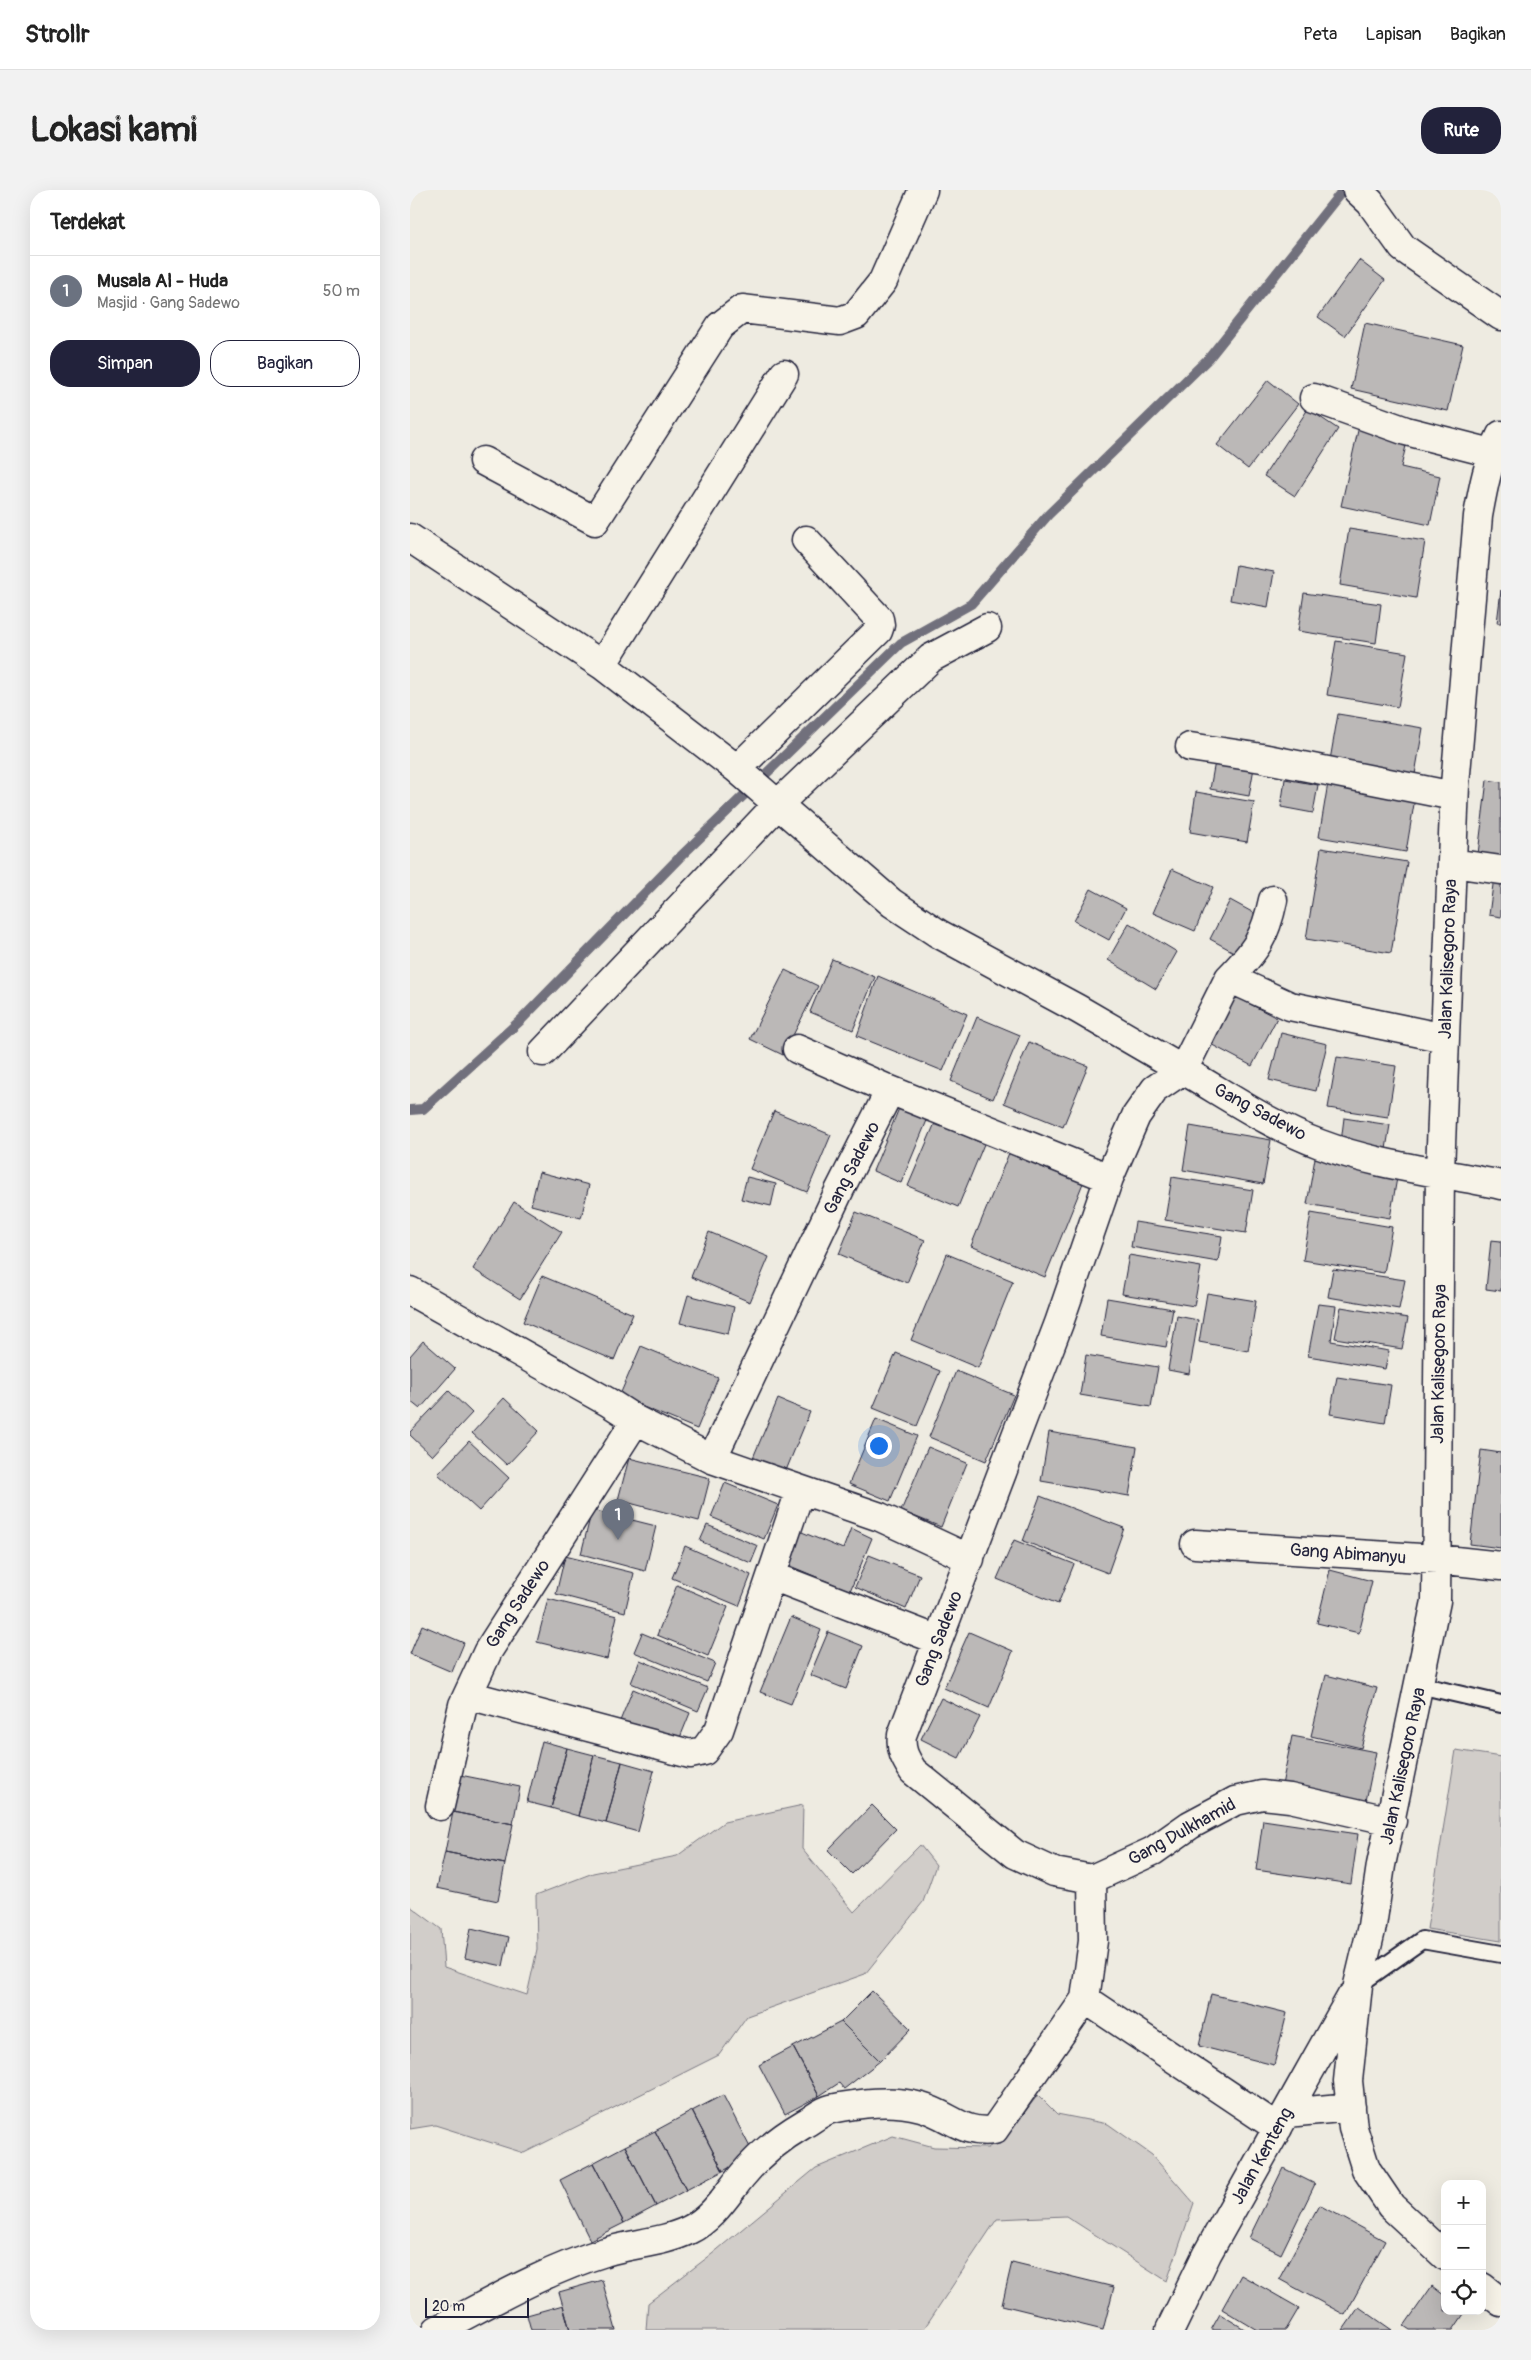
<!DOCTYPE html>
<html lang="id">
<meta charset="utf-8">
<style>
:root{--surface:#fff;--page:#f2f2f2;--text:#222;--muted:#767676;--line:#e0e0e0;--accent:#22223b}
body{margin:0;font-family:Pangolin,sans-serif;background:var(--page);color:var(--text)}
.controls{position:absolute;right:15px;bottom:15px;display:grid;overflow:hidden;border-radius:10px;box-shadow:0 5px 20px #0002}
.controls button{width:45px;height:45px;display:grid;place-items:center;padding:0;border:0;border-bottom:1px solid var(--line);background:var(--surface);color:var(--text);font:25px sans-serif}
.scale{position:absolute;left:15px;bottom:12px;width:104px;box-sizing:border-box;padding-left:5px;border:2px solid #22223b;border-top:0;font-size:14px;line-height:18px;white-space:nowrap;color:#22223b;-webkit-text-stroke:4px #f7f3e8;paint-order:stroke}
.you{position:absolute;left:468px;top:1255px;width:18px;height:18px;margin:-12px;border:4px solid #fff;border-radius:50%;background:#1a73e8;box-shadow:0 0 0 8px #1a73e833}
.badge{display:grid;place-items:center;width:32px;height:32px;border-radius:50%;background:var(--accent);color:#fff;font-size:16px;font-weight:700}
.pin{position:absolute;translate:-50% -41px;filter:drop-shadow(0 1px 2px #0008)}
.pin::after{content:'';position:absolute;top:26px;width:18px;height:15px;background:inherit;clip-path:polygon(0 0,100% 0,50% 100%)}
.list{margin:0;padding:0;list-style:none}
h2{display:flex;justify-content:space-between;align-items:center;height:65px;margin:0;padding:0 20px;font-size:21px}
h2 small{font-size:16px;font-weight:400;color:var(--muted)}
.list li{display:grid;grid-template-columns:32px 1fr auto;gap:15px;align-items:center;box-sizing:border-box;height:70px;padding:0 20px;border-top:1px solid var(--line)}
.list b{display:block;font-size:19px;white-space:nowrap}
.list p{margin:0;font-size:16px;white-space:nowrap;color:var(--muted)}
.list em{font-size:16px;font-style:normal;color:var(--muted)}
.actions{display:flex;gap:10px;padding:15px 20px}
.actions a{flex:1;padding:11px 0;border:1px solid var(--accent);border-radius:20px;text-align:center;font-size:18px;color:var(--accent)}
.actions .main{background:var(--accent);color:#fff}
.icon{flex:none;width:28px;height:28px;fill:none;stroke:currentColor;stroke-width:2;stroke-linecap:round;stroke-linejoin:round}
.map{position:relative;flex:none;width:1091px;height:2140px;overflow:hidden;border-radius:20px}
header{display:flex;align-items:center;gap:30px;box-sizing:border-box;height:70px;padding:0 25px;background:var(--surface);border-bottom:1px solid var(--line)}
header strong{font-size:24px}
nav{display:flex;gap:28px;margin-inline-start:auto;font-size:18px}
.intro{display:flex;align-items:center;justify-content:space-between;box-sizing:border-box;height:120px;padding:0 30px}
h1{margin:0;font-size:35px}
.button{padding:12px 22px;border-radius:20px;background:var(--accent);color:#fff;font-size:18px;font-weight:700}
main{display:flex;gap:30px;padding:0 30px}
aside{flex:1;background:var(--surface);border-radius:20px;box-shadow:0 5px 20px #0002}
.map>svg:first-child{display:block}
.green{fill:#d1cdc9;stroke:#7a7882}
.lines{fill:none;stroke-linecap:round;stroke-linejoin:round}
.stream{stroke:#716f7b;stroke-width:10}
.building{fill:#bbb8b7;stroke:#22223b}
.service-casing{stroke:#22223b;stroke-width:20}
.minor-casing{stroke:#22223b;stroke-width:31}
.service{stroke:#f7f3e8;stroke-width:16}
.minor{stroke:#f7f3e8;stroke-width:28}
.labels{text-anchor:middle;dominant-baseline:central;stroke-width:5;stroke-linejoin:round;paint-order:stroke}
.street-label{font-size:18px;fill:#22223b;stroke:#f7f3e8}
</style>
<header>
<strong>Strollr</strong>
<nav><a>Peta</a><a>Lapisan</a><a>Bagikan</a></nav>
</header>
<div class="intro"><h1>Lokasi kami</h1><a class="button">Rute</a></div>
<main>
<aside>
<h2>Terdekat<small></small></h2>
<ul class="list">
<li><span class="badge" style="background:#6b7280">1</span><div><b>Musala Al - Huda</b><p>Masjid · Gang Sadewo</p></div><em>50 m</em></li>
</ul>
<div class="actions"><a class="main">Simpan</a><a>Bagikan</a></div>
</aside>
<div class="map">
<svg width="1091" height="2140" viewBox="0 0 1091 2140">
<rect width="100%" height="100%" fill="#eeebe1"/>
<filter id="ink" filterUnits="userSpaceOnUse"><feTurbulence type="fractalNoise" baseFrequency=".02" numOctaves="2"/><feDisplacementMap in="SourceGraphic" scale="10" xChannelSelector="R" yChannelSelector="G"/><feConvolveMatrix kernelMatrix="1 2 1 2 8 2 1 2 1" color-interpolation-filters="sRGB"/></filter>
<g filter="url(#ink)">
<path class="green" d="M1046,1560l45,7v184l-74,-12z
M393,1615l-1,44 52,63 66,-67 16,20 -13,37 -58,72 -118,42 -28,39 -195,98 -89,-28 -25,4v-223l31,23 3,38 83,28 10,-45 -1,-55 57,-22 84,-17 47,-34z
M628,1905l19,19 51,10 44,31 42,48 -27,78 -101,-65 -69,3 -74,111h-277l2,-27 64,-49 104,-86 77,-32 41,11 54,1 22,-17z"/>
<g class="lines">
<path class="stream" d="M0,920l13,-1 99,-90 157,-161 222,-215 70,-39 77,-89 161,-157 134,-168"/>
</g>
<path class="building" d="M949,70l26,20 -40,56 -27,-19z
M955,133l98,22 -15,66 -97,-22z
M858,190l30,24 -50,65 -31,-24z
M898,219l30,20 -43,67 -31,-20z
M949,236l49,11 -7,30 39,9 -10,49 -89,-19z
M939,339l76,12 -9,57 -76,-13z
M826,375l38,7 -6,35 -38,-7z
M1091,400v33h-4z
M894,403l77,11 -5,39 -78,-12z
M926,451l71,12 -9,54 -71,-12z
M928,524l85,14 -9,52 -85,-14z
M806,566l39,6 -6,34 -39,-7z
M875,589l33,6 -5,28 -32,-6z
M1077,590l14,2v75l-23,-3z
M918,593l87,15 -9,54 -87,-15z
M786,602l58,10 -7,40 -57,-10z
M911,658l86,14 -16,91 -85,-14z
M762,679l41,18 -18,44 -42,-18z
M1084,687l7,1v39l-12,-2z
M681,699l35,19 -17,32 -35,-19z
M820,710l33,18 -20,39 -33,-18z
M719,733l48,29 -21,37 -48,-29z
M422,769l43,18 -22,53 -43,-18z
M375,780l33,16 -35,69 -33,-16z
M468,786l89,38 -24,57 -86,-35z
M815,801l52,27 -25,48 -51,-27z
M567,827l43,18 -27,64 -42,-18z
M871,843l46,11 -11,47 -47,-11z
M619,852l59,24 -25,61 -59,-24z
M927,867l59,9 -8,51 -60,-9z
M490,916l28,12 -27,65 -28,-12z
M364,921l57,24 -24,57 -57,-23z
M934,928l46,7 -4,24 -45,-7z
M525,933l49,21 -26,63 -50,-21z
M780,936l81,14 -8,44 -80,-14z
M599,963l74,30 -38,94 -74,-31z
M905,968l83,14 -8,46 -83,-14z
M129,982l50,13 -8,33 -50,-13z
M337,987l29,7 -5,22 -30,-7z
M762,987l81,13 -7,43 -81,-13z
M104,1012l48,30 -42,67 -47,-30z
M446,1022l69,28 -18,43 -68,-29z
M901,1023l81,14 -8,46 -81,-13z
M725,1032l87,14 -4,26 -87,-15z
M299,1042l60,25 -19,45 -59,-25z
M1081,1050l10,1v50l-15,-2z
M537,1064l66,27 -35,87 -67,-28z
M719,1065l72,12 -7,39 -72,-12z
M923,1079l72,11 -6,29 -71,-12z
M132,1086l91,38 -19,46 -91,-38z
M797,1103l49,8 -8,50 -49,-9z
M278,1105l46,12 -6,27 -48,-11z
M697,1108l66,11 -7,38 -65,-11z
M908,1114l18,2 -5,35 58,10 -4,18 -77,-13z
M931,1117l67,11 -6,31 -67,-11z
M767,1126l21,4 -9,54 -21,-4z
M13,1151l32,28 -35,40 -10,-8v-45z
M231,1156l77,32 -21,51 -78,-32z
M486,1163l44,18 -23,55 -44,-18z
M676,1165l72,12 -7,40 -71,-12z
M546,1181l58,24 -28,66 -57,-24z
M927,1187l54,8 -6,38 -55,-9z
M39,1201l23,22 -40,43 -22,-21v-3z
M94,1208l35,33 -32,34 -35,-32z
M368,1209l32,13 -25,61 -33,-13z
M466,1229l41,17 -27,65 -41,-17z
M639,1242l88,15 -8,49 -88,-15z
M59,1251l40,37 -30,33 -41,-37z
M518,1257l39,16 -26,64 -40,-16z
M1071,1260l20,3v95l-31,-4z
M219,1268l81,20 -11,43 -81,-21z
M315,1293l53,22 -14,34 -53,-22z
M630,1306l84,32 -16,45 -85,-32z
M182,1320l64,16 -11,45 -64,-17z
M297,1335l51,21 -7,17 -51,-22z
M441,1338l21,10 -22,53 -67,-28 14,-33 46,19z
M604,1350l60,24 -16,40 -61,-25z
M275,1356l66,29 -12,31 -67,-28z
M459,1365l51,20 -14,34 -51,-22z
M155,1366l69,17 -9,39 -69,-18z
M920,1380l42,11 -13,52 -42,-10z
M267,1395l51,22 -20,49 -51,-21z
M138,1409l69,17 -10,43 -70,-17z
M381,1427l30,13 -30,74 -31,-12z
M12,1435l42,18 -12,29 -42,-18z
M418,1442l35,14 -17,43 -36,-14z
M559,1442l44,19 -24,57 -45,-20z
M232,1443l73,30 -8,19 -73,-30z
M230,1470l68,28 -10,23 -67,-28z
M916,1485l51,13 -16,60 -50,-12z
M223,1499l57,24 -13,32 -57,-24z
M531,1508l39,19 -21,41 -38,-19z
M882,1546l84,16 -11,54 -84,-16z
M132,1551l25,7 -16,60 -24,-6z
M157,1558l27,7 -16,61 -27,-8z
M184,1565l28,7 -16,61 -28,-7z
M212,1572l32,9 -16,61 -32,-9z
M50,1585l60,12 -7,37 -60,-12z
M462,1615l24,24 -44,45 -24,-24z
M43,1622l60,12 -8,40 -60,-12z
M853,1630l95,14 -7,50 -95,-14z
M35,1662l60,12 -7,37 -61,-13z
M61,1738l38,9 -6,29 -38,-8z
M462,1801l39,38 -31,32 -39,-39z
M801,1804l76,19 -13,52 -75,-19z
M431,1832l39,39 -36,28 -5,-6 -20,13 -26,-49z
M383,1857l26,49 -34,18 -26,-49z
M313,1905l31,60 -31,16 -31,-60z
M282,1921l31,60 -37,19 -31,-59z
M245,1941l31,59 -30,16 -31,-60z
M215,1956l31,60 -32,17 -31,-60z
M183,1973l31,60 -34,17 -30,-60z
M873,1978l32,16 -34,70 -32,-16z
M909,2015l66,36 -40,74 -66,-36z
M602,2072l102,25 -11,43 -101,-25z
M831,2085l58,33 -13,22h-29l-35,-21z
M192,2090l14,50h-46l-11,-38z
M1022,2096l13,10v15h21l-13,19h-43l-6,-4z
M153,2115l7,25h-39l-4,-15z
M949,2117l33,23h-49z
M810,2124l26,16h-35z"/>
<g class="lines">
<defs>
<path id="service" d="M1009,1495l82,19
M948,1795l64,-45 79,14"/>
<path id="minor" d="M947,0l13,12 33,46 98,68
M904,208l92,33 86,22
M73,271l112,60 125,-195 22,-17 98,12 16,-6 27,-34 40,-91
M0,348l192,127 135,104 155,134 47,31 139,75 105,61 46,-92
M192,475l182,-291
M780,557l72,11 192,38
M327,579l141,-138 2,-6 -1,-6 -73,-79
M1042,673l49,7
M863,710c-8,38 -17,50 -44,78l61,28 155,32
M387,859l93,41
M133,862l234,-247 154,-147 56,-30
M0,1101l198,111 28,18 76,39 168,58 90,42
M302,1269l128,-270 50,-99 219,88
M785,1354l242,15 64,7
M362,1386l166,64
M58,1505l222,59 14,-3 15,-21 81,-239
M30,1616l23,-101 25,-54 148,-231
M982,1631l-102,-23 -28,-3 -27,6 -45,24 -37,26 -61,28 -38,-7 -39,-18 -102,-83c-8,-13 -13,-21 -11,-36l157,-412 50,-145 27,-62 19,-27 28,-19c45,26 88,56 137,74 58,22 121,28 181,41
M675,1809l193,129
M876,1923l65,-6
M1035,2066l-54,-50 -25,-37 -13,-41 -5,-47 10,-96 14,-59 9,-61 55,-264 4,-429 5,-134 10,-253 23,-269c5,-28 10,-55 23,-81
M1072,2097l19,15
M27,2140c54,-28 109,-60 168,-78 27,-9 57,-9 84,-22 23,-11 37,-34 52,-53 18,-22 39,-39 63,-53 9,-5 18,-13 27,-15 29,-6 60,-10 90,-2 29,8 42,28 73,23l91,-131 8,-58 -1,-62
M760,2140l37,-76 144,-257"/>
</defs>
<use href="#service" class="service-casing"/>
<use href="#minor" class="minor-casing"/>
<use href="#service" class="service"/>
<use href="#minor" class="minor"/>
</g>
</g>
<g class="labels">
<g class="street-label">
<text transform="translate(1038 769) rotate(-88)">Jalan Kalisegoro Raya</text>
<text transform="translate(850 922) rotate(28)">Gang Sadewo</text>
<text transform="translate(442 978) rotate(-63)">Gang Sadewo</text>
<text transform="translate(1029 1174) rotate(-89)">Jalan Kalisegoro Raya</text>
<text transform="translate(938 1364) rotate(4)">Gang Abimanyu</text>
<text transform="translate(108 1414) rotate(-57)">Gang Sadewo</text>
<text transform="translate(529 1449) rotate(-69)">Gang Sadewo</text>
<text transform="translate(993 1576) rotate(-78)">Jalan Kalisegoro Raya</text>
<text transform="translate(772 1642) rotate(-29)">Gang Dulkhamid</text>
<text transform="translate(852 1966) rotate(-61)">Jalan Kenteng</text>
</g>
</g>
</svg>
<div class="controls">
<button>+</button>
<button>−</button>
<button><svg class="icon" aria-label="locate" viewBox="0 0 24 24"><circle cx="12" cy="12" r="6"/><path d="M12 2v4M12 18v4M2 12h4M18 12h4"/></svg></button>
</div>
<div class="scale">20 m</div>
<div class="you"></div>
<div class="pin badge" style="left:208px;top:1350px;background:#6b7280">1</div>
</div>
</main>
